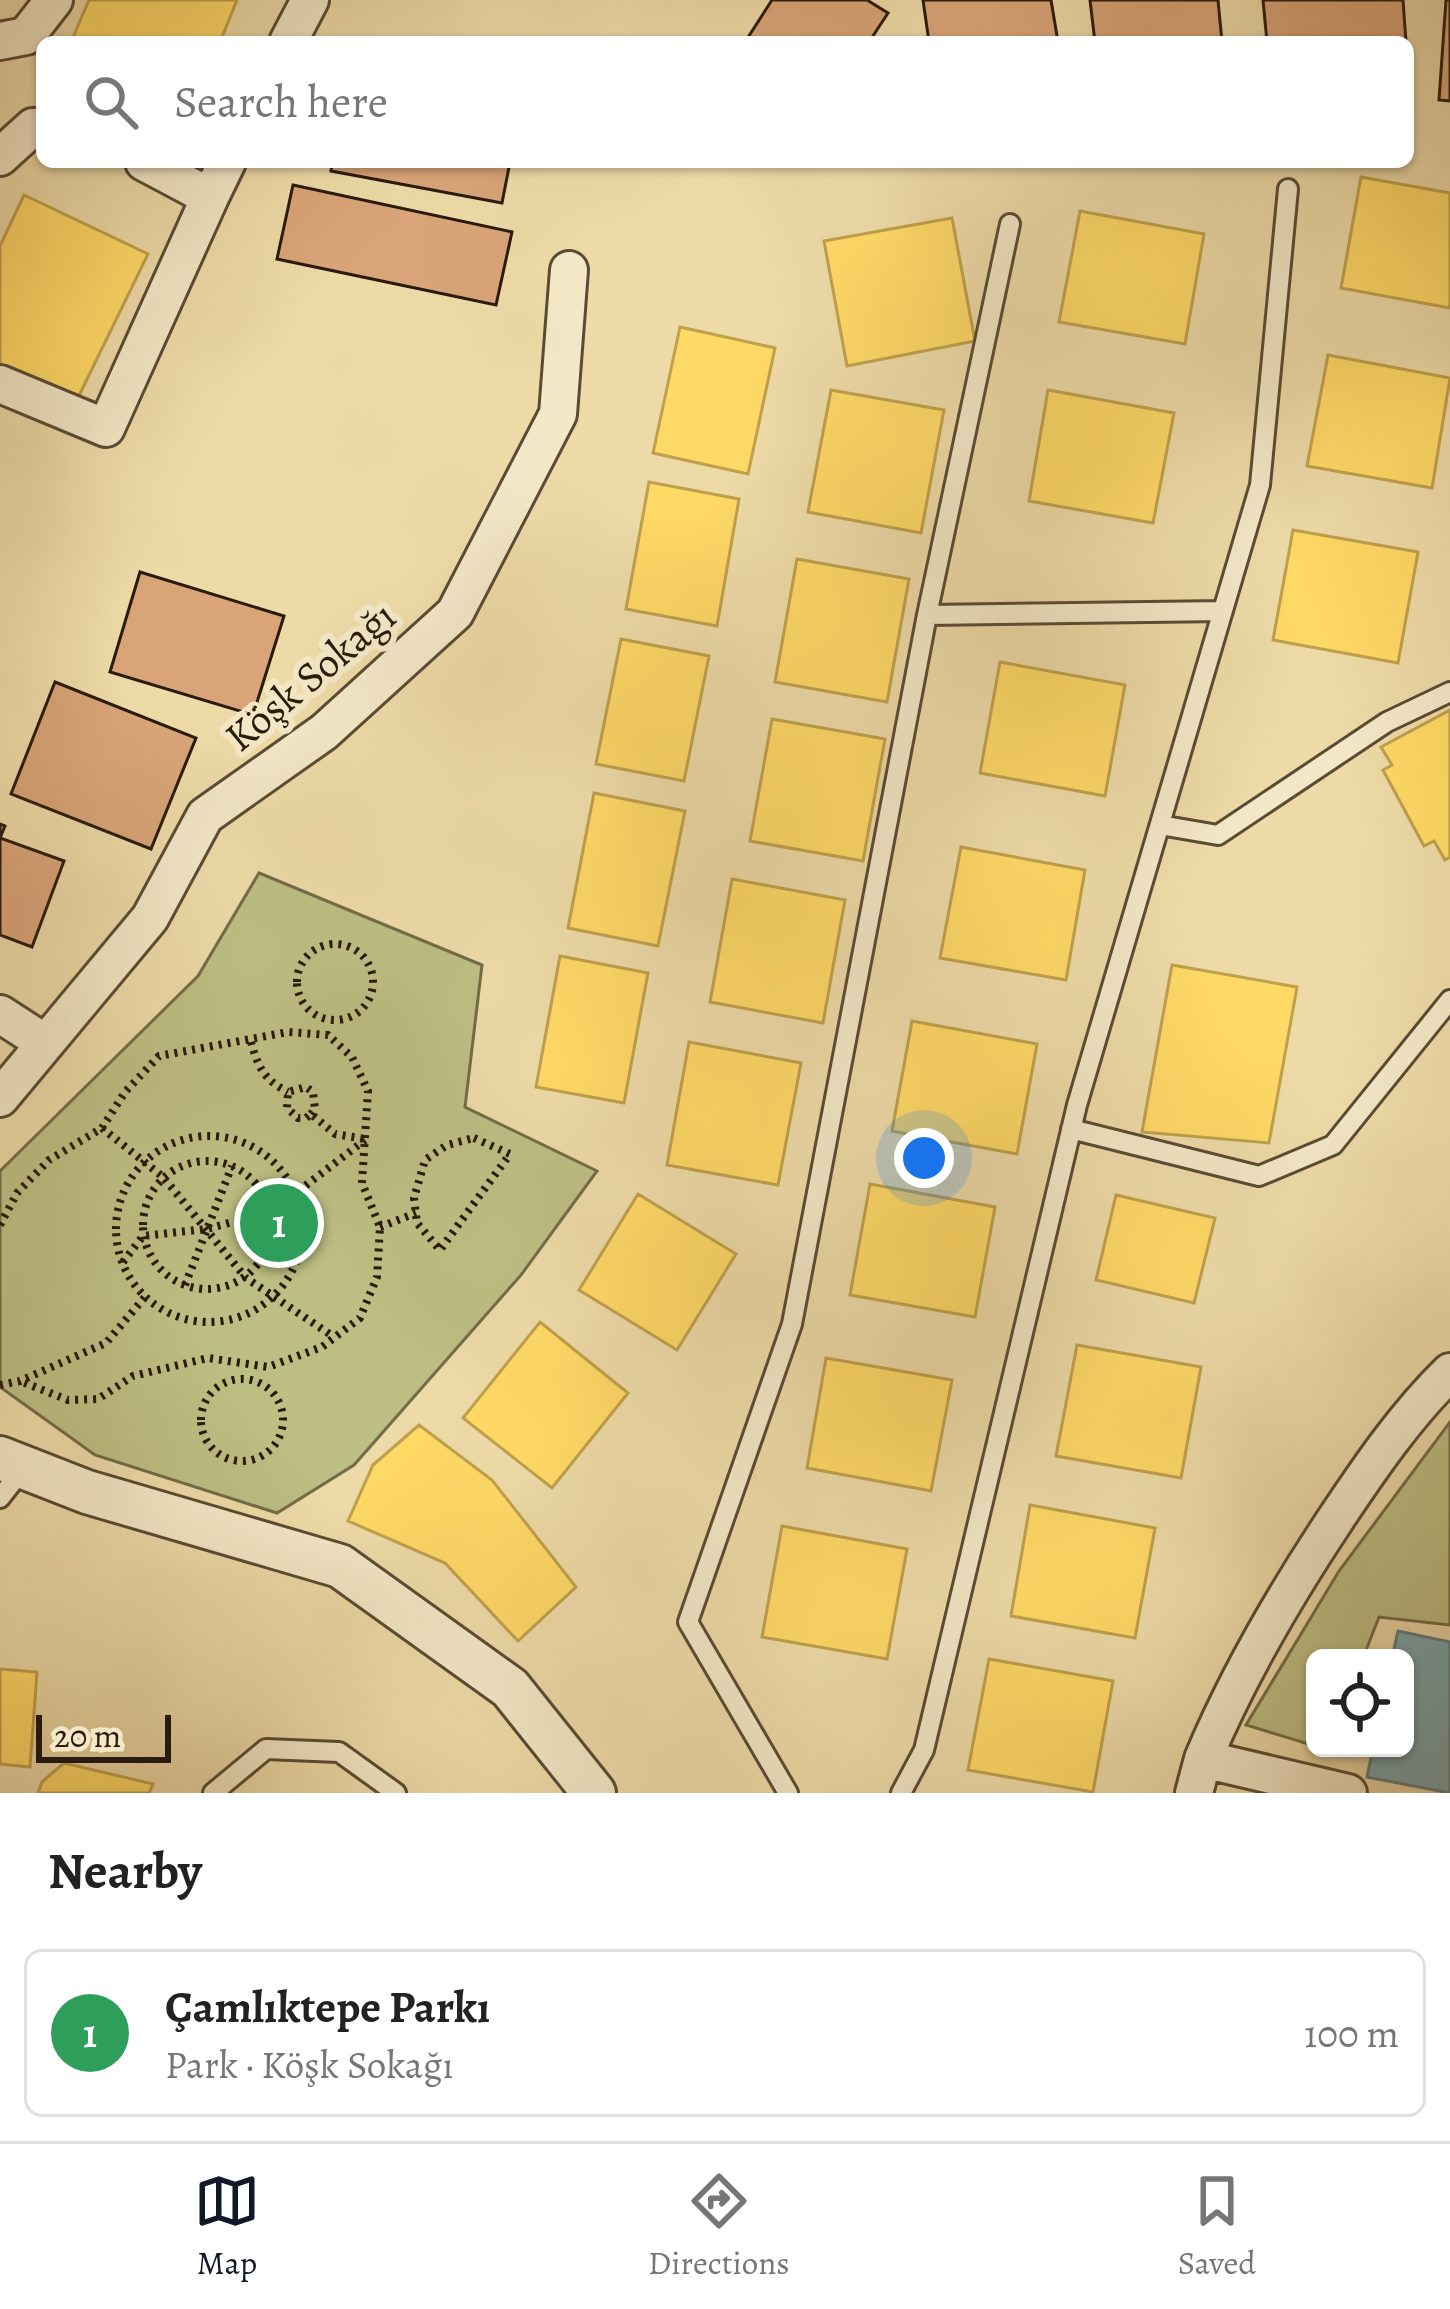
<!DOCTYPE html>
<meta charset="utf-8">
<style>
:root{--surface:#fff;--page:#f6f6f6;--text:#222;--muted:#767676;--line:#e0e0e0;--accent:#111827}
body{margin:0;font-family:Alegreya,serif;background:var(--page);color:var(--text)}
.controls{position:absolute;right:36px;bottom:36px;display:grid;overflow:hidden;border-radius:18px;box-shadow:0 3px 9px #0004}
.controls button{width:108px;height:108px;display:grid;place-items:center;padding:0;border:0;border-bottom:3px solid var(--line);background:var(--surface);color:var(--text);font:60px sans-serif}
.scale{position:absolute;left:36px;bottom:30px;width:135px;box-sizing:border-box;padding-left:12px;border:6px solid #291b0d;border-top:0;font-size:33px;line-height:42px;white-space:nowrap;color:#291b0d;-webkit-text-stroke:9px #f3e7c6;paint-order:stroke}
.you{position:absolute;left:924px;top:1158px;width:42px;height:42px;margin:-30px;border:9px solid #fff;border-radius:50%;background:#1a73e8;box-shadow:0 0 0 18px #1a73e833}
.badge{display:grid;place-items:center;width:78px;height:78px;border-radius:50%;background:var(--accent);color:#fff;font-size:39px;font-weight:700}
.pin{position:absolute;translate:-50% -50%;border:6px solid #fff;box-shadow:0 3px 12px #0006}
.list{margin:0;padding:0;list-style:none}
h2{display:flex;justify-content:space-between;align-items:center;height:156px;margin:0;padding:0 48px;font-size:51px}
h2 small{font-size:39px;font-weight:400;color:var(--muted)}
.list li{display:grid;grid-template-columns:78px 1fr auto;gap:36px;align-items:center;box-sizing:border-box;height:168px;margin:0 24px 24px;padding:0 24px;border:3px solid var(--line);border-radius:18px}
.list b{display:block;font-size:45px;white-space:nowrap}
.list p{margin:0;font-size:39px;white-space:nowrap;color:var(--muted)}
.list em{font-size:39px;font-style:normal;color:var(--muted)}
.icon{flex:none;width:66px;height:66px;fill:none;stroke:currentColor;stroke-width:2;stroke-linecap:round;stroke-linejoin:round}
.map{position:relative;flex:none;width:1450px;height:1793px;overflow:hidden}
.search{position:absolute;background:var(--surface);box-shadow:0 3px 9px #0004;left:36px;right:36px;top:36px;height:132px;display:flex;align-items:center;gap:30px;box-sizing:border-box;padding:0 42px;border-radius:18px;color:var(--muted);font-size:45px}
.sheet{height:348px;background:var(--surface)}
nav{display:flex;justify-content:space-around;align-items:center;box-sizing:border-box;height:168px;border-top:3px solid var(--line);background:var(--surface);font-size:33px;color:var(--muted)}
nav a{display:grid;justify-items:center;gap:6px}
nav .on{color:var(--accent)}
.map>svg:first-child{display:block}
.green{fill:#bdbe83;stroke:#736c48;stroke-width:3}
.homes{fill:#ffd966;stroke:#bfa04b;stroke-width:3}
.public{fill:#76a5af;stroke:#5f7c7e;stroke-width:3}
.building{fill:#d8a478;stroke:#291b0d;stroke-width:3}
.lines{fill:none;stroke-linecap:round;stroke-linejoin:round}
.service-casing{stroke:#5a4b34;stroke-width:24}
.minor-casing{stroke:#5a4b34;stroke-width:42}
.tertiary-casing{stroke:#5a4b34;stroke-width:48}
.path{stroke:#291b0d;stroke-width:8;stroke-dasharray:3 6;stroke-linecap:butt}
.service{stroke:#f3e7c6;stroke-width:18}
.minor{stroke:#f3e7c6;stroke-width:36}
.tertiary{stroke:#f3e7c6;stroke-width:42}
.labels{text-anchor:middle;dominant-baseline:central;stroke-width:12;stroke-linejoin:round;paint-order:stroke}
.street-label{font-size:42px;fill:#291b0d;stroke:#f3e7c6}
</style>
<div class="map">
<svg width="1450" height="1793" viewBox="0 0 1450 1793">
<rect width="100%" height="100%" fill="#eddaa7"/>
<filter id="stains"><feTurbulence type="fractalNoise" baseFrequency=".00167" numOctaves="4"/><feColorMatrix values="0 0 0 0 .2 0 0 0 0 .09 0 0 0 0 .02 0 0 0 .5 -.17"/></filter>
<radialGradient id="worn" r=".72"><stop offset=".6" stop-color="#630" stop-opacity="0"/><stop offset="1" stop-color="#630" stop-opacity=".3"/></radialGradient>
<path class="green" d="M259,873l223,92 -17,142 132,64 -76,104 -167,190 -77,48 -182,-58 -95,-68v-216l198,-195z
M1450,1422v203l-71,-8 -16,41h-48v88l-69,-21 93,-154z"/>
<path class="homes" d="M89,0h148l-17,42h-149z
M1361,177l89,16v115l-109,-20z
M24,195l124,59 -73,150 -75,-36v-122z
M1080,211l124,23 -19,110 -126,-22z
M952,218l23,123 -128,25 -23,-125z
M680,327l95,21 -27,126 -95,-21z
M1328,355l122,23 -18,110 -125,-22z
M831,390l113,20 -23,123 -113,-21z
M1048,390l126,23 -21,110 -124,-22z
M649,482l90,17 -22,127 -91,-17z
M1293,530l125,22 -20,111 -125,-23z
M797,559l112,20 -22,123 -112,-20z
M621,639l88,17 -25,125 -88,-17z
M1000,662l125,23 -20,111 -125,-23z
M1450,710v147l-5,3 -11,-19 -10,5 -41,-76 9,-5 -11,-18z
M772,719l113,20 -22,122 -113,-20z
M594,793l91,18 -27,135 -90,-18z
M961,847l124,23 -19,110 -126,-22z
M732,879l113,21 -22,123 -113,-21z
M560,956l88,17 -24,130 -88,-16z
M1172,965l125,22 -28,156 -127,-11z
M912,1021l125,23 -20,110 -125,-23z
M689,1042l112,21 -23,122 -111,-20z
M870,1184l125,23 -20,110 -125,-22z
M638,1194l98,60 -59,96 -98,-60z
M1116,1195l99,23 -21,85 -98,-23z
M540,1322l88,71 -76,95 -89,-70z
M1077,1345l124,22 -20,111 -125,-22z
M826,1358l126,22 -21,111 -124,-23z
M419,1425l73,55 84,107 -58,54 -73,-78 -97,-42 25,-56z
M1030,1505l125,23 -20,110 -124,-22z
M782,1526l125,23 -20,110 -125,-22z
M989,1659l124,22 -20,111 -125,-22z
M0,1669l37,3 -7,95 -30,-3z
M64,1763l89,21 -4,9h-111l4,-11z"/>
<path class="public" d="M1398,1631l52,11v151l-83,-16 6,-29h32v-90h-13z"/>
<path class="building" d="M772,0h95l21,13 -19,29h-124z
M923,0h128l7,42h-129z
M1090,0h128l4,42h-127z
M1263,0h140l3,42h-139z
M1446,0h4v101l-11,-1z
M332,162h178l-8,41 -171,-32z
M293,185l219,47 -16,73 -219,-46z
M140,572l144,44 -31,99 -143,-43z
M55,682l141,56 -45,111 -140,-55z
M0,824l5,2 -5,12 64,23 -32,86 -32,-12z"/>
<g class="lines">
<defs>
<path id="service" d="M927,615l296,-4
M1160,825l58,10 169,-113 63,-30
M1071,1129l188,47 74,-31 117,-145
M0,1498l22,-28
M213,1793l53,-44 73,3 57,41
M788,1793l-100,-171 104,-298 135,-709 83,-391
M901,1793l23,-43 153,-645 183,-620 28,-296"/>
<path id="minor" d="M0,41l26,-5 28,-36
M288,42l22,-42
M0,157l33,-30h9
M144,162l66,35 17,-35
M0,384l106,44 104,-231
M0,1014l45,29
M0,1098l150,-180 55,-102 119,-84 131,-119 103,-199 11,-144
M1203,1759c36,-86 82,-164 134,-242 34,-51 69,-102 113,-145
M1194,1793l9,-34 145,34"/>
<path id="tertiary" d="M0,1458l87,34 253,74 170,122 84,105"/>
</defs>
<use href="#service" class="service-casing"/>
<use href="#minor" class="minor-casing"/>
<use href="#tertiary" class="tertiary-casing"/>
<path class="path" d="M297 982a38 38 0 1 1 76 0a38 38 0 1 1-76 0Z
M251,1042c7,25 13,38 37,50
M311,1114l4,-5 -2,-17 -7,-5 -18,5 -1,16 11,10h8l5,-4 24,20 30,5
M102,1128l61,49 83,101 88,59
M116 1229a93 93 0 1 1 186 0a93 93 0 1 1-186 0Z
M474,1138l36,16 -70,96 -23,-27 -3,-25 11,-38 22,-15z
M143 1225a64 64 0 1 1 128 0a64 64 0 1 1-128 0Z
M0,1225l17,-32 32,-33 53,-32 23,-36 34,-36 129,-24 40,3 24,22 16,34 -6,92 18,44 -3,50 -17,41 -38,29 -54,20 -60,-9 -75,18 -35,23 -30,1 -48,-19
M380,1227l36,-14
M123,1262l20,-26 63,-7 65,-17 94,-72
M185,1285l47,-119
M201 1420a41 41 0 1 1 82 0a41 41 0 1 1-82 0Z
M0,1385l20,-4 86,-38 39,-46"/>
<use href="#service" class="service"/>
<use href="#minor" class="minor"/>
<use href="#tertiary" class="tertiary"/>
</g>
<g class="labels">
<g class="street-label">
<text transform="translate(310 676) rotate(-40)">Köşk Sokağı</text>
</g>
</g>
<rect width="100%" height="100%" filter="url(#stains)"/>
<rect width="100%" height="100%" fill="url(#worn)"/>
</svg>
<div class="controls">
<button><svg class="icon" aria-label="locate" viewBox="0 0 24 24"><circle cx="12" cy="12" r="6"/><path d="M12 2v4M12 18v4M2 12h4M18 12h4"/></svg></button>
</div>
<div class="scale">20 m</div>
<div class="you"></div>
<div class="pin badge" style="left:279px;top:1223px;background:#2e9e5b">1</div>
<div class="search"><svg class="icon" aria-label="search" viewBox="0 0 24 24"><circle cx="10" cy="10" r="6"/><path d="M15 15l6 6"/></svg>Search here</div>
</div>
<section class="sheet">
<h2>Nearby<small></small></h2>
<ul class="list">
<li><span class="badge" style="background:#2e9e5b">1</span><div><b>Çamlıktepe Parkı</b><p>Park · Köşk Sokağı</p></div><em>100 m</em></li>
</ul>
</section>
<nav>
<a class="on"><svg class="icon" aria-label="map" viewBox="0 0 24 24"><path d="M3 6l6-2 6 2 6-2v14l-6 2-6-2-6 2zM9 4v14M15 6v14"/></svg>Map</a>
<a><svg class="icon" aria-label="directions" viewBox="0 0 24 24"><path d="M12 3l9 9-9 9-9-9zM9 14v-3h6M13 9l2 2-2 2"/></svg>Directions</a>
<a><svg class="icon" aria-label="saved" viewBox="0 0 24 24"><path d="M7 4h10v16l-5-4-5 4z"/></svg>Saved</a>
</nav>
